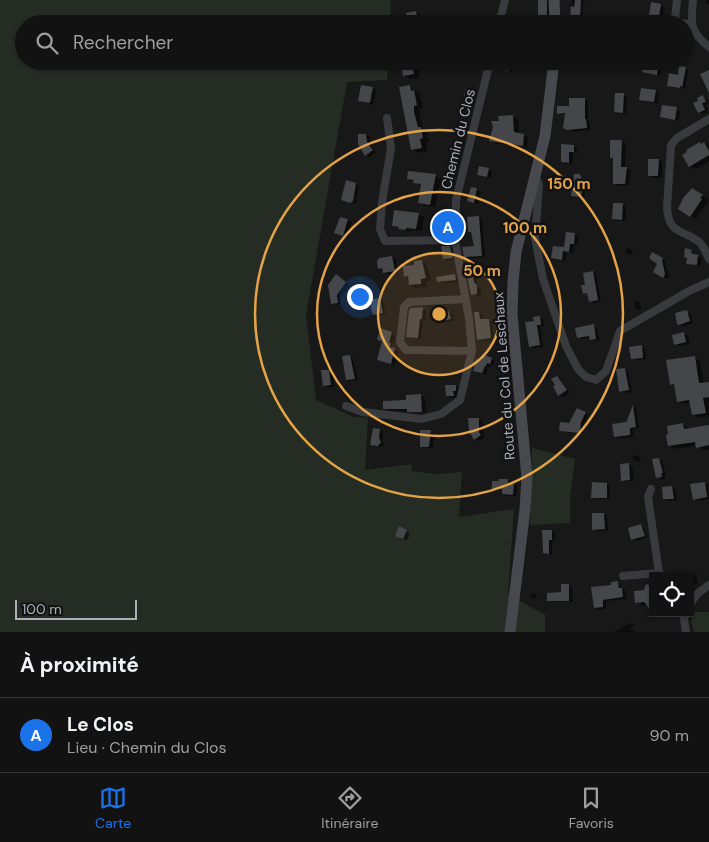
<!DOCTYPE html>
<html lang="fr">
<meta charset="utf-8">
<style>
:root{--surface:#121213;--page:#1f2021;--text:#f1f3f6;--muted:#9c9ea0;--line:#313233;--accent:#1a73e8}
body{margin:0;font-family:"DM Sans",sans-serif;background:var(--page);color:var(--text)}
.controls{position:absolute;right:15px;bottom:15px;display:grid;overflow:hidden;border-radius:0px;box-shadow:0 1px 4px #0004}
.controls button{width:45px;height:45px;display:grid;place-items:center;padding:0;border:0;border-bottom:1px solid var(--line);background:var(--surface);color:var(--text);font:25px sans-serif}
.scale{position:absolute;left:15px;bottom:12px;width:122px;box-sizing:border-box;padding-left:5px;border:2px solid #abb0b8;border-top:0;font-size:14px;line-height:18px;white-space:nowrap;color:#abb0b8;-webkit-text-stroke:4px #131315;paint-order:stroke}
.you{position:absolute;left:359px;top:296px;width:18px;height:18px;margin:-12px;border:4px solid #fff;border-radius:50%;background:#1a73e8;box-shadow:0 0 0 8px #1a73e833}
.badge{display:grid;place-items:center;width:32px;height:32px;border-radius:50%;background:var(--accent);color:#fff;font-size:16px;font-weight:700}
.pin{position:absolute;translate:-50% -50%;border:2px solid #fff;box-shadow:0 1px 5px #0006}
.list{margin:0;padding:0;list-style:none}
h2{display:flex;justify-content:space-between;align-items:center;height:65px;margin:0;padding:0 20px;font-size:21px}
h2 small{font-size:16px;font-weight:400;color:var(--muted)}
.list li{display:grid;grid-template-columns:32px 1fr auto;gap:15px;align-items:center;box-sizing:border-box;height:75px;padding:0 20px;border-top:1px solid var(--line)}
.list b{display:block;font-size:19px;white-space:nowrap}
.list p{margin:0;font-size:16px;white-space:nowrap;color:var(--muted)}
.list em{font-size:16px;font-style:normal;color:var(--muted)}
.icon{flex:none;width:28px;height:28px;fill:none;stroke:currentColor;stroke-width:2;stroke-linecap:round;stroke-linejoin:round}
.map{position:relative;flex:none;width:709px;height:632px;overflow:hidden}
.search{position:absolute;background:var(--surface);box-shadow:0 1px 4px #0004;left:15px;right:15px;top:15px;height:55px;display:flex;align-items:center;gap:12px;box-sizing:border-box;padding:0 18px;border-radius:28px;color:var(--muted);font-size:19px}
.sheet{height:140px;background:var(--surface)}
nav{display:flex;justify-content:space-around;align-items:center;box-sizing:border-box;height:70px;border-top:1px solid var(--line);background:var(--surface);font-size:14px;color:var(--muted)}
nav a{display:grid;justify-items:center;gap:2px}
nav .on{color:var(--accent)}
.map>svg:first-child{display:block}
.green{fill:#242c24}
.shadow{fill:#0007}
.building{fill:#454649}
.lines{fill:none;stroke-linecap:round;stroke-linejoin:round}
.minor{stroke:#393a3e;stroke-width:8}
.secondary{stroke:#47494e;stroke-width:11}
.ring{fill:none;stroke:#e3a346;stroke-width:2.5}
.labels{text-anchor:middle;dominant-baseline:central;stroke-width:5;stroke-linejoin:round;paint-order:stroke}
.street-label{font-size:14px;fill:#abb0b8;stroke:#131315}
.centre{fill:#e3a346;stroke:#131315;stroke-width:2.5}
.ring-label{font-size:15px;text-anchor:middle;font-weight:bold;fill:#e3a346;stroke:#131315;stroke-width:5;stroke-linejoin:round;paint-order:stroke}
</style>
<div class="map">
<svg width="709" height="632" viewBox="0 0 709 632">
<rect width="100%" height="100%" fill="#181819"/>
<path class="green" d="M0,0h391l-1,24h-366v37h364l-1,19 -40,2 -41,233 10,85 38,17 14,1 -3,52 47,-6 -1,7 24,3 27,-2 -3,45 55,-8 -6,85 37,21v17h-545z
M532,448l43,11 -5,38v26l-40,2z
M694,612h15v20h-15l-3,-11z"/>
<path class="shadow" d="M539,0h11l1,17 -7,1 -4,-3z
M572,0h14l-3,2 -1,17 -11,-2z
M706,0h3v5l-4,-2z
M660,5l4,2 -1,11 -13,-3z
M416,12l6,4 5,8h-18z
M685,41l8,3 -1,8 -7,-2z
M402,61h18l2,10 -3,1v6l-9,1 -6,-4z
M497,61h17l-2,11 -17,-4z
M659,62l3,2 -2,12 -17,-4z
M685,68l3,2 -3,19 -16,-4z
M410,86l10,9 3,13 -3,1v7l3,13 4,3 2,10h-3l1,9 -8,2 -7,-4z
M372,88l4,2 -3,15 -14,-5z
M474,91l1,1 -1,10 -8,-1z
M656,91l3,2 -1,11 -18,-5z
M623,95l4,2 -1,17h-6l-4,-2z
M703,97l4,2 2,5 -3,1 2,7 -5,2 -4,-2v-11z
M584,99l4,2v20l2,1v8l-18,2 -5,-3 -1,-14 -8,-2z
M663,106l17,5 -1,10 -17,-4z
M513,116l5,3 1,15 9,3 -1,11 -32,-5 -4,-3 9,-18v-5z
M359,135h7l4,2 1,8 5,8 -7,4 -3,-2z
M612,141l10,1 4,2 -1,24 6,2 -2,15 -11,1 -4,-3v-24l-3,-1z
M704,143l5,3v15l-13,8 -6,-3z
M563,146h10l4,2v5h-4v11h-7l-4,-2z
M659,160l3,2v16h-9l-4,-2z
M488,169l4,3 -1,7 -12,-4z
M409,172l27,4 5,3 -6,28 -10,-1 -5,-3 2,-17 -13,-8z
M553,174l8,3v10l-9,-2z
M579,176l4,2 5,13h-3l-1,7 -11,-3z
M355,184l4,2 -3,17 -1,1 -9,-3z
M477,190l4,2 -3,12 -6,-1z
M692,190l17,10 -13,19 -6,-3z
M623,204l3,3v14h-9l-4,-2z
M418,214l6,3 -2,14 -11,-1v2l-6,-1 -12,-6z
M478,217l4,2 3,38 -16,2 -4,-3 11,-9 -5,-14 -2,-2z
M341,218l11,4 -5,15 -12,-4z
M567,233l12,3 -2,9h-3l-1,8 -6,-1 -2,9 -9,-1 -3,-3 12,-8z
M450,247l4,2 2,11 -8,1 -4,-2z
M626,248l6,1 1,5h-7z
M686,250l6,1 3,2v2l7,3 -2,9 -13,-4z
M392,257l4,2 2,14 -10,2 -9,-7z
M664,259l2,2 -1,2 4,13 -1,3 -14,-7 4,-8 2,2z
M422,261l5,4 4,16 -5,1 1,5 -11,1 -6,-3v-6l-5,-3z
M593,272l3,2 5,27 -8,2 -3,-2 -1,-6 -5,-2z
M455,276l4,3v3l-17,1 -4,-2z
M473,277l4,2v7l4,3v7h-5l-4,-2z
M340,278l10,7 -9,12v7l-5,1 -4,-2z
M380,299l3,2 3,13 -9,2 -3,-2z
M634,301l6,1 1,8 -6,-1z
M423,309l3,2 -1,9h-2l-2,19 -10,-1 -3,-2z
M449,312l4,3 1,6 -11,2 -4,-2z
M687,312l4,2 2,9 -9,3 -6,-3z
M479,313l4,2v5h5l4,2 2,18 -13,1 -3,-2z
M539,317l4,2 1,7 -4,1 3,20 -10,1 -3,-2z
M593,326l4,2 3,12 -5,1 -5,-4 -8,2 -4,-2z
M392,333l3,2 -3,10 1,4 5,2 -3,14 -13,-4 1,-20z
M684,333l4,3 2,8 -11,2 -4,-2z
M641,346l4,3 1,10 -10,1 -4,-2z
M350,356l3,2 5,22 -8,1 -3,-2z
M694,358l6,3 4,23 5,-1v33l-10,2 -6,-4 -2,-11 -7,1 -6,-3 -3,-15 -4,-2z
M491,359l4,2 -1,4h-3l-1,3 -2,-1 -2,8 -12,-5 8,-8z
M624,369l4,3 4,20 -8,1 -3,-2z
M329,371l4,2 1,14h-6l-3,-2z
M557,378l4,2 9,13 -7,4 -4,-2 -3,-9z
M456,386l4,2v5h-3v5h-6l-4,-2z
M408,396h13l4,2 1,15 -38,-3 -4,-2 24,-6z
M633,407l3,1 3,20 -6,1 1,8 -15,2 -4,-2 12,-13z
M578,409l10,6 -4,9 -1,10 -19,-2 -3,-2 8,-6z
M478,419l4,2 2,17 -5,3 -4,-2z
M683,425l6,3 20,-1v23h-6l-6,-5 -22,4 -6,-4z
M379,430l4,2 -1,9 2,3 -2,3 -10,-3z
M430,432l4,2 -1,14h-8l-3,-2z
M639,455l2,6h-7l-1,-5z
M658,459l4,2 4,14h-1v4l-4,1 -4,-3z
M629,465l4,2 1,14 -8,1 -4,-2z
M508,480l9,6 -1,10h-9l-4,-2v-4l-9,-2z
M704,483l4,2 1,14 -11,2 -4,-2z
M607,484l3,2v13h-14l-4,-2z
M672,487l4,3 1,10 -8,1 -4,-2z
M604,514l3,2 1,15h-11l-3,-2z
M641,526l3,2 3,9 -11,4 -4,-2z
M406,531l4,2 -3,7 -7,-2z
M552,531l3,2v8h-3v14l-8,-2z
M692,573l4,2 2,9 -8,1v-9h-11z
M618,582l3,2 1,5 4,2 1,8 -21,2v8l-8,1 -3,-3z
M568,585l4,2 1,15h-21l-3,-2 13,-7z
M653,588v21l-5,-4 -5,1 -6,-4z
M531,593l6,2 -1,4 -7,-2z
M631,623l3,2 -4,4 7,3h-23z"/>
<path class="building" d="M538,0h9v16h-9z
M575,0h6l-1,19 -10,-1 1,-12 3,1z
M651,2l10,2 -2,13 -10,-1z
M416,11l1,5h3l2,8h-15l-1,-11z
M401,61h14l1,7 -3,1 1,5 -11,2z
M496,61h14l-2,10 -14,-3z
M644,61h15l-2,14 -15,-3z
M679,66l7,1 -4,21 -1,-3 -1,3 -13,-2 2,-13 9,2z
M709,70v23l-9,-19z
M361,85l12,2 -3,16 -12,-2z
M410,85l1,6 3,-1 3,15 -3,1v6l4,15h3l2,11 -3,1 2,9 -11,2 -12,-63z
M641,88l15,2 -2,12 -15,-2z
M465,89l9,1 -1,12 -9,-1z
M615,93h9l-1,20 -9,-1z
M703,95l3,7 -4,1 3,7 -7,3 -5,-10 5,-2 -1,-3z
M569,98h16v21h1l1,9 -20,2 -4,-2 2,-15 -8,1v-8h12z
M662,105l15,2 -2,13 -15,-3z
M513,115l1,17 10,2 -1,12 -34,-5 4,-14 -2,-6h8l-1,-5z
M358,134h8l1,8 6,8 -8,6 -7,-12z
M610,140h12l-1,27h6l-2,17h-12v-26h-3z
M700,142l1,2 3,-2 5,9v4l-20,12 -7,-12 5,-3 -1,-2z
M561,144l13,1v7h-5v11l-8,-1z
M648,159h11l-1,17h-10z
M479,166l10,2 -2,9 -10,-2z
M408,171l28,3 -6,31 -12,-2 3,-19 -8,-1 1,-3 -7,-1z
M574,174h6l6,16h-4l-1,7 -10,-1z
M346,180l10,3 -3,18 -3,2 -9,-3z
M471,187l6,1 -3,15 -7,-2z
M692,188l11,7 -3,3 2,1 -12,18 -12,-8 5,-11z
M613,203h10l-1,17 -10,-1z
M394,210l25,3 -3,16 -10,-1v2l-8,-1 1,-2 -7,-1z
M479,216l3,40 -18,1 -2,-10 12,-1 -3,-14h-3l-1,-15z
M340,217l8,2 -5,17 -9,-3z
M566,232l9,1 -1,11h-4l-1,8 -6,-1 -1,9 -11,-2 2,-12 11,1z
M441,246h9l3,12 -10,1z
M685,248l7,2 -1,3 7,2 -1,10 -11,-1 1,-6 -3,-1z
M652,252l11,6 -1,2 3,14 -2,4 -10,-6 4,-8 -8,-6z
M392,256l3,15 -12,2 -1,-5 -4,1 -1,-8 2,-3z
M422,260l4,18 -5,1v5l-12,1 -1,-9 -4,1 -1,-11 11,-1v-4z
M593,271l5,29 -9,2 -2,-9 -4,1 -2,-9h4l-2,-12z
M336,274l10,8 -9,13 1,8 -7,1 -3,-19z
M455,274l1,6 -19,2 -1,-5z
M467,276h6l1,6 3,3v9l-6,1z
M380,298l3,15 -10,2 -4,-15z
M423,307l-1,12h-2l-2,19 -12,-1 3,-27 2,-2z
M687,310l3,11 -11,4 -2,-1 -2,-11z
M449,311l2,8 -13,3 -2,-9z
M474,312h5l1,7h9l2,19 -14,2z
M540,316l1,9h-4l3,20 -11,2 -4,-25 9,-1 -1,-4z
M594,324l2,15 -6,1 -1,-4 -12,2 -2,-10z
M380,328l12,4 -3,11h2l-1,4 5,1 -4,16 -14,-4 5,-19 -5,-1z
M684,332l2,10 -12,3 -2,-10z
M642,345l1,13 -12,1 -2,-12z
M483,354l9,4 -2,6 -3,-1 -1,3h-1l-3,7 -9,-2 3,-12 5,1z
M350,355l5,24 -9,1 -4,-24z
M695,356l4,27 10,-1v15l-6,1 3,15 -14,2 -3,-15 -12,2 -3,-18 -4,1 -4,-25z
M625,368l4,22 -10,2 -3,-23z
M321,370h8l2,15 -8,1z
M557,376l10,14 -9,6 -5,-10 2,-1 -4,-6z
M445,385h11v6h-3l1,5h-8z
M421,394l1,18h-15v-3h-24v-8l23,-1v-5z
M633,405l3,22 -6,1v7l-16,2 -2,-13 14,-2v1z
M577,408l9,4 -5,10 -1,11 -21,-2 1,-9 9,1z
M468,418h11v14l2,3 -7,5 -5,-9z
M683,423l1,6 25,-4v20l-13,3 -1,-6 -27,4 -2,-11 2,-1 -1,-8z
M373,428l7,1 -1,9 2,4 -3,4 -8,-1z
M420,430h11l-2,17h-9z
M659,458l4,15h-2l1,4 -6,1 -4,-19z
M629,463l1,17 -9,1 -1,-17z
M499,479h9v4h6l-1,12 -11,-1v-5h-10v-8h7z
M592,482l15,1v15h-16z
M705,482l2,15 -14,3 -3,-16z
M672,486l2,13h-11l-1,-12z
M592,513h12l1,16 -13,1z
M641,524l4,12 -14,4 -3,-12z
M399,526l8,4 -4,9 -8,-3z
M542,530h10v10h-3v14l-6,-1z
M618,581l1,7h3l1,9 -20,3v7l-9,1 -3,-21 20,-2v-3z
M561,584h8v17h-22v-8l14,-1z
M646,584l7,3v19l-4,2 -5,-6 -9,1 -1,-12 10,-1z"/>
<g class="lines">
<path class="minor" d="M677,0l-2,18 4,5 12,1
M693,0c-2,24 -4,31 16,47
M499,24l6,-24
M387,118l4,30 -9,54 -2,27 5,12 70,-1
M709,119l-32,19 -6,7 -4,63c2,26 14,21 31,33 6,4 8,12 11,18
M534,179l4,3 1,3 -4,53 8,41 23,67 12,23 8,8 10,3 10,-9 14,-40 69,-40 20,-9
M465,299l-56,3 -5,5 -4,35 6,8 66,1
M346,406l16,6 60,7 19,-5 19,-14 12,-49 -3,-33 -14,-78 1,-40 34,-139
M651,489l-3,8 11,76
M623,576l36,-3 5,3
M690,604l8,-11 11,-8
M686,632l-2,-13 2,-6"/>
<path class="secondary" d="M554,0l1,24
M510,632l15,-123 2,-31 -15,-164 1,-32 3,-30 29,-116 9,-75"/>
</g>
<circle cx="439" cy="314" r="61" fill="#e3a346" fill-opacity=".12"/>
<g class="ring">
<circle cx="439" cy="314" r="61"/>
<circle cx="439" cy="314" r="122"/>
<circle cx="439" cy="314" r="184"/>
</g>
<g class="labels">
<g class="street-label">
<text transform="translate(458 139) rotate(-76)">Chemin du Clos</text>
<text transform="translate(504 376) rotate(-94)">Route du Col de Leschaux</text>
</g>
</g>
<circle cx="439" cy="314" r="8" class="centre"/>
<g class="ring-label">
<text x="569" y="189">150 m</text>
<text x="525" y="233">100 m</text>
<text x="482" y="276">50 m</text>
</g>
</svg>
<div class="controls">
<button><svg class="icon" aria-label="locate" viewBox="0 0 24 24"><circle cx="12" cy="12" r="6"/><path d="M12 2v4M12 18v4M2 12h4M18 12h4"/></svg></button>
</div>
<div class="scale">100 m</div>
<div class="you"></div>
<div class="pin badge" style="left:448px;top:227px">A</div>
<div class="search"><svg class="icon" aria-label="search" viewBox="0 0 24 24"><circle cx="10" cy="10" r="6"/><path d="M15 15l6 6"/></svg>Rechercher</div>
</div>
<section class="sheet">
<h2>À proximité<small></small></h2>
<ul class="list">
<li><span class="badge">A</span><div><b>Le Clos</b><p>Lieu · Chemin du Clos</p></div><em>90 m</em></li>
</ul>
</section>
<nav>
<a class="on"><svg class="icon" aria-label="map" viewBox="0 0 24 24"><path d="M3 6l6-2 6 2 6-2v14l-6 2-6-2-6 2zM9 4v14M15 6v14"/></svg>Carte</a>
<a><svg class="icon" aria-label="directions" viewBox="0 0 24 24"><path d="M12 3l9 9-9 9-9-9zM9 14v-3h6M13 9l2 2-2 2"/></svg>Itinéraire</a>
<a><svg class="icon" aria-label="saved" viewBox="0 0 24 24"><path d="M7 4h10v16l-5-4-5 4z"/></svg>Favoris</a>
</nav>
